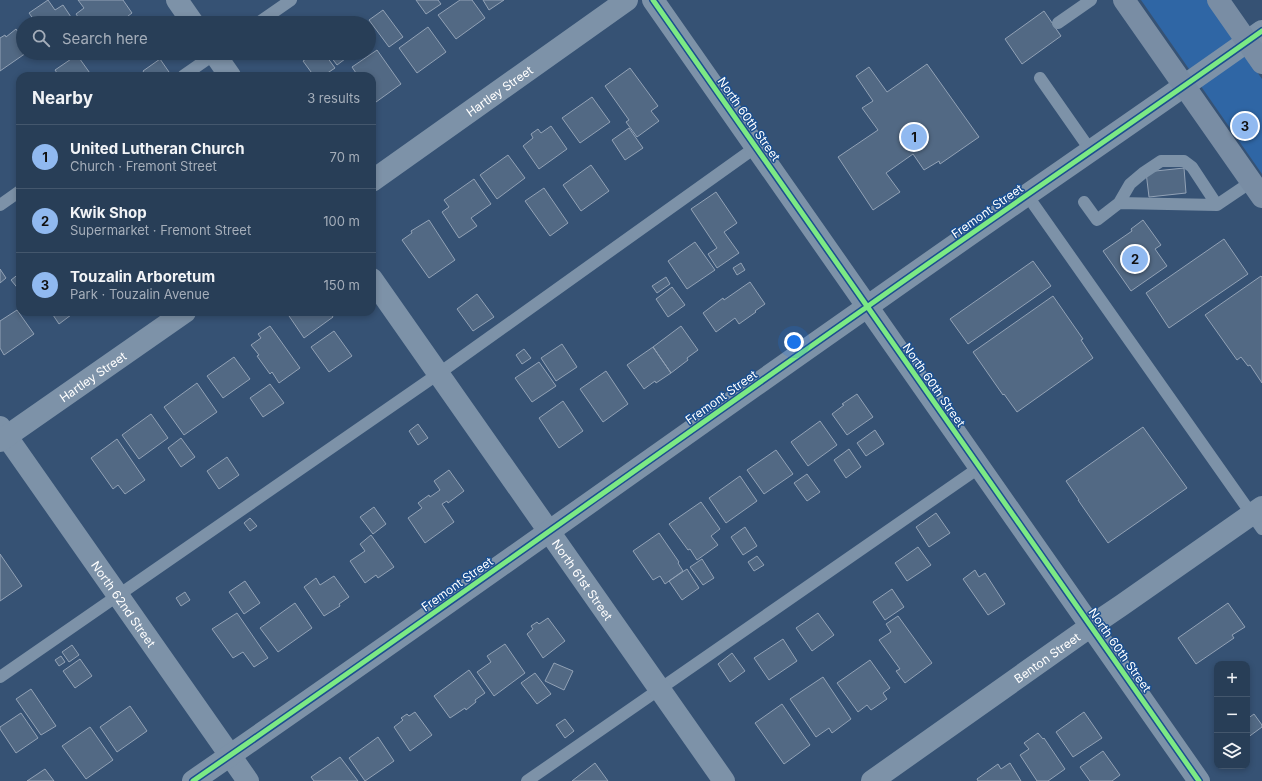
<!DOCTYPE html>
<meta charset="utf-8">
<style>
:root{--surface:#283e57;--page:#344961;--text:#f1f3f6;--muted:#a5aeba;--line:#44576d;--accent:#90b9f0}
body{margin:0;font-family:Inter,sans-serif;background:var(--page);color:var(--text)}
.controls{position:absolute;right:12px;bottom:12px;display:grid;overflow:hidden;border-radius:8px;box-shadow:0 2px 6px #0003}
.controls button{width:36px;height:36px;display:grid;place-items:center;padding:0;border:0;border-bottom:1px solid var(--line);background:var(--surface);color:var(--text);font:20px sans-serif}
.you{position:absolute;left:794px;top:342px;width:14px;height:14px;margin:-10px;border:3px solid #fff;border-radius:50%;background:#1a73e8;box-shadow:0 0 0 6px #1a73e833}
.badge{display:grid;place-items:center;width:26px;height:26px;border-radius:50%;background:var(--accent);color:#111;font-size:13px;font-weight:700}
.pin{position:absolute;translate:-50% -50%;border:2px solid #fff;box-shadow:0 1px 4px #0006}
.list{margin:0;padding:0;list-style:none}
h2{display:flex;justify-content:space-between;align-items:center;height:52px;margin:0;padding:0 16px;font-size:17px}
h2 small{font-size:13px;font-weight:400;color:var(--muted)}
.list li{display:grid;grid-template-columns:26px 1fr auto;gap:12px;align-items:center;box-sizing:border-box;height:64px;padding:0 16px;border-top:1px solid var(--line)}
.list b{display:block;font-size:15px;white-space:nowrap}
.list p{margin:0;font-size:13px;white-space:nowrap;color:var(--muted)}
.list em{font-size:13px;font-style:normal;color:var(--muted)}
.icon{flex:none;width:22px;height:22px;fill:none;stroke:currentColor;stroke-width:2;stroke-linecap:round;stroke-linejoin:round}
.map{position:relative;flex:none;width:1262px;height:781px;overflow:hidden}
.search{position:absolute;background:var(--surface);box-shadow:0 2px 6px #0003;left:16px;top:16px;width:360px;height:44px;display:flex;align-items:center;gap:10px;box-sizing:border-box;padding:0 14px;border-radius:22px;color:var(--muted);font-size:15px}
.panel{position:absolute;background:var(--surface);box-shadow:0 2px 6px #0003;left:16px;top:72px;width:360px;height:244px;border-radius:12px}
.map>svg:first-child{display:block}
.green{fill:#2f66a5}
.building{fill:#526984;stroke:#92a2b6}
.lines{fill:none;stroke-linecap:round;stroke-linejoin:round}
.service{stroke:#7d92a8;stroke-width:12}
.minor{stroke:#7d92a8;stroke-width:22}
.tertiary{stroke:#7d92a8;stroke-width:22}
.secondary{stroke:#798da4;stroke-width:22}
.cycleway-casing{stroke:#1b4f8f;stroke-width:8}
.cycleway{stroke:#7ce984;stroke-width:5}
.labels{text-anchor:middle;dominant-baseline:central;stroke-width:3;stroke-linejoin:round;paint-order:stroke}
.street-label{font-size:12px;fill:#fff;stroke:#1b4f8f}
</style>
<div class="map">
<svg width="1262" height="781" viewBox="0 0 1262 781">
<rect width="100%" height="100%" fill="#365274"/>
<path class="green" d="M1141,0h66l55,79v95z"/>
<path class="building" d="M48,0l7,10 8,-5 12,18h-39l-7,-10z
M78,0h45l9,13 -13,10h-37l-6,-9 8,-6z
M416,0h22l3,4 -15,10z
M460,0h12l13,18 -29,21 -18,-24z
M483,0h21l-15,10z
M383,10l20,27 -14,10 -20,-27z
M1044,11l17,25 -39,28 -17,-25z
M428,27l18,25 -29,21 -18,-25z
M16,29l7,10v14h3l-26,18v-33l5,-3 1,2z
M377,50l24,34 -25,18 -4,-6v-20h-14l-6,-9z
M315,53h9l11,15 -12,8h-9l-11,-15z
M328,53h25l-16,12z
M77,55l15,21h-33l-4,-6z
M160,59l9,13 -7,4h-16l-3,-5z
M927,64l52,73 -39,27 -1,-3 -15,9 -11,-16 -27,19 14,19 -27,18 -35,-53 40,-27 -16,-22 11,-7 -17,-25 13,-9 18,25z
M630,68l28,38 -7,5 8,10 -22,16 -11,-15 3,-2 -24,-34z
M592,97l18,25 -30,21 -18,-25z
M551,126l16,23 -28,20 -16,-23 10,-8 -2,-4 7,-5 3,4z
M629,128l14,20 -18,12 -13,-20z
M508,155l17,23 -28,21 -17,-24z
M591,165l18,26 -28,20 -18,-26z
M1184,168l2,25 -37,4 -3,-25z
M474,179l17,25 -20,14 6,8 -18,12 -17,-26 7,-5 -5,-7z
M544,188l24,35 -18,13 -25,-35z
M716,192l21,31 -13,9 15,21 -22,15 -9,-14 9,-6 -26,-39z
M429,220l26,40 -26,18 -27,-38 10,-7 -1,-2z
M1143,220l18,25 -6,4 12,17 -36,25 -28,-40 29,-20 -1,-2z
M1224,239l24,35 -79,54 -23,-35z
M695,242l20,28 -28,19 -19,-28z
M1033,261l18,25 -83,58 -18,-25z
M741,263l4,7 -8,5 -4,-7z
M0,269l6,9 -6,5z
M20,273v18l-9,-11z
M1261,276l1,1v106l-12,-18 -2,1 -7,-9 -4,3 -32,-45z
M666,277l4,7 -13,9 -5,-7z
M750,282l15,22 -10,7 1,1 -17,12 -4,-6 -19,14 -13,-19 20,-15 1,2z
M672,287l13,18 -17,12 -12,-18z
M477,294l17,23 -21,14 -16,-22z
M1053,296l30,43 -2,1 12,18 -76,54 -13,-18 -1,1 -30,-43z
M17,310l17,24 -30,21 -4,-7v-27z
M51,312h24l-16,12z
M289,312h41l3,5 -29,21 -17,-25z
M270,326l30,42 -21,15 -7,-11 -2,2 -13,-18 2,-1 -8,-10 10,-7 -3,-4z
M681,326l17,24 -11,8 1,2 -17,13 -18,-26z
M334,331l18,25 -23,16 -18,-25z
M562,344l15,23 -21,14 -15,-23z
M653,347l18,26 -15,10 -1,-2 -11,8 -17,-24z
M524,349l7,9 -9,6 -6,-9z
M234,357l16,22 -27,19 -16,-22z
M539,362l17,24 -24,16 -17,-24z
M606,371l22,33 -25,18 -23,-33z
M197,383l20,29 -33,23 -20,-28z
M270,384l14,19 -21,14 -13,-19z
M857,394l16,23 -26,18 -15,-21 12,-9 -2,-1z
M563,401l20,30 -24,17 -20,-30z
M151,414l17,24 -29,21 -17,-24z
M820,421l17,24 -29,21 -17,-24z
M418,424l10,14 -10,7 -9,-14z
M1143,427l44,61 -79,55 -30,-43h1l-13,-19z
M875,430l9,14 -18,12 -9,-13z
M181,438l14,19 -14,10 -13,-19z
M117,439l28,41 -20,14 -7,-9 -5,4 -22,-31z
M849,449l12,18 -15,11 -12,-18z
M776,450l17,24 -29,20 -17,-24z
M227,457l12,18 -20,14 -12,-18z
M449,470l15,21 -16,12 -1,-2 -5,3 12,18 -29,21 -17,-25 14,-10 -4,-5 11,-8 1,2 10,-7 -6,-9z
M807,474l13,18 -13,9 -13,-18z
M740,476l17,25 -31,22 -17,-25z
M701,502l19,27 -9,7 7,9 -21,15 -7,-11 -2,1 -19,-26z
M374,507l12,17 -13,10 -13,-17z
M936,513l14,20 -21,14 -13,-20z
M250,518l7,8 -7,5 -6,-8z
M745,527l12,19 -14,9 -12,-18z
M659,533l20,29 -1,1 5,8 -18,13 -5,-8 -7,4 -20,-29z
M371,535l23,32 -16,11 -2,-3 -11,8 -15,-22 15,-10 -5,-7z
M918,547l13,18 -24,16 -12,-18z
M0,554l22,32 -22,15z
M757,556l7,9 -10,6 -6,-9z
M702,559l12,19 -11,7 -13,-18z
M687,569l12,19 -17,12 -13,-19z
M975,570l4,7 6,-4 20,31 -17,11 -25,-36z
M334,576l15,21 -10,7 1,2 -16,10 -20,-29 12,-9 4,7z
M245,581l15,22 -16,11 -15,-22z
M892,589l12,18 -19,13 -12,-18z
M185,592l5,8 -9,6 -5,-8z
M295,603l17,25 -34,24 -18,-24z
M1228,603l17,24 -13,8 2,3 -38,26 -18,-26z
M237,613l31,45 -14,9 -11,-15 -10,6 -21,-29z
M818,613l16,22 -22,16 -16,-23z
M898,616l34,47 -27,20 -9,-12 4,-2 -21,-29 12,-8 -5,-8z
M548,618l17,23 -22,17 -16,-24 6,-5 -2,-3 6,-4 2,2z
M783,639l14,22 -28,19 -15,-22z
M505,644l20,29 -31,23 -17,-24 14,-10 -4,-6z
M72,645l7,10 -10,7 -7,-10z
M732,653l13,18 -15,11 -12,-18z
M61,656l4,6 -6,4 -4,-6z
M80,659l12,17 -17,12 -12,-17z
M870,660l20,28 -7,5 4,6 -16,11 -4,-5 -9,7 -21,-29z
M554,663l19,8 -9,19 -19,-9z
M469,670l16,23 -10,7 1,2 -10,8 -1,-2 -15,10 -16,-22z
M535,673l16,21 -14,10 -16,-21z
M823,677l28,42 -19,14 -3,-5 -13,9 -26,-38z
M31,689l25,37 -15,9 -25,-36z
M782,704l28,41 -26,19 -29,-41z
M130,706l17,25 -30,21 -17,-25z
M415,712l17,23 -22,16 -16,-24 9,-7 -2,-2 6,-4 2,2z
M1084,712l18,26 -29,19 -17,-25z
M21,713l17,25 -22,15 -16,-24v-2z
M1254,714l8,11v2l-15,11v-19z
M565,719l9,12 -9,7 -9,-13z
M90,727l23,33 -27,19 -24,-33z
M1038,733l5,6 1,-1 21,31 -17,12h-11l-17,-26 9,-6 -5,-6z
M378,737l16,24 -29,20 -16,-23z
M1103,751l17,24 -8,6h-22l-10,-14z
M340,757l18,24h-44l-3,-4z
M595,763l13,18h-36z
M1010,763l11,18h-43l-1,-2 21,-15 3,5z
M45,769l9,12h-27z"/>
<g class="lines">
<path class="service" d="M258,23l33,-23
M1058,23l33,-23
M183,76l33,-23
M1040,78l51,73
M1027,195l235,334
M1084,202l13,18 22,-17 98,2 34,-23
M1119,203l11,-19 13,-11 18,-12h23l8,6 25,38
M0,205l20,-14
M0,677l438,-303 318,-227
M527,781l453,-314"/>
<g class="minor">
<path d="M177,0l16,23"/>
<path d="M653,0l546,781"/>
<path d="M214,53l16,23"/>
<path id="s1" d="M372,181l255,-181"/>
<path id="s2" d="M372,279l352,502"/>
<path id="s3" d="M0,427l248,354"/>
<path id="s4" d="M0,441l185,-129"/>
<path id="s5" d="M872,781l219,-155 31,-21 140,-98"/>
</g>
<path class="tertiary" d="M193,781c225,-155 447,-315 671,-472 132,-94 266,-184 398,-278"/>
<path class="secondary" d="M1124,0l138,197
M1218,0l44,63"/>
<defs>
<path id="cycleway" d="M653,0l546,781
M193,781c225,-155 447,-315 671,-472 132,-94 266,-184 398,-278"/>
</defs>
<use href="#cycleway" class="cycleway-casing"/>
<use href="#cycleway" class="cycleway"/>
</g>
<g class="labels">
<g class="street-label">
<text stroke="none"><textPath href="#s1" startOffset="156">Hartley Street</textPath></text>
<text transform="translate(749 119) rotate(55)">North 60th Street</text>
<text transform="translate(987 211) rotate(-35)">Fremont Street</text>
<text stroke="none"><textPath href="#s4" startOffset="113">Hartley Street</textPath></text>
<text transform="translate(934 385) rotate(55)">North 60th Street</text>
<text transform="translate(721 397) rotate(-35)">Fremont Street</text>
<text stroke="none"><textPath href="#s2" startOffset="367">North 61st Street</textPath></text>
<text transform="translate(457 584) rotate(-35)">Fremont Street</text>
<text stroke="none"><textPath href="#s3" startOffset="216">North 62nd Street</textPath></text>
<text transform="translate(1120 650) rotate(55)">North 60th Street</text>
<text stroke="none"><textPath href="#s5" startOffset="214">Benton Street</textPath></text>
</g>
</g>
</svg>
<div class="controls">
<button>+</button>
<button>−</button>
<button><svg class="icon" aria-label="layers" viewBox="0 0 24 24"><path d="M12 4l9 5-9 5-9-5zM3 14l9 5 9-5"/></svg></button>
</div>
<div class="you"></div>
<div class="pin badge" style="left:914px;top:137px">1</div>
<div class="pin badge" style="left:1135px;top:259px">2</div>
<div class="pin badge" style="left:1245px;top:126px">3</div>
<div class="search"><svg class="icon" aria-label="search" viewBox="0 0 24 24"><circle cx="10" cy="10" r="6"/><path d="M15 15l6 6"/></svg>Search here</div>
<section class="panel">
<h2>Nearby<small>3 results</small></h2>
<ul class="list">
<li><span class="badge">1</span><div><b>United Lutheran Church</b><p>Church · Fremont Street</p></div><em>70 m</em></li>
<li><span class="badge">2</span><div><b>Kwik Shop</b><p>Supermarket · Fremont Street</p></div><em>100 m</em></li>
<li><span class="badge">3</span><div><b>Touzalin Arboretum</b><p>Park · Touzalin Avenue</p></div><em>150 m</em></li>
</ul>
</section>
</div>
